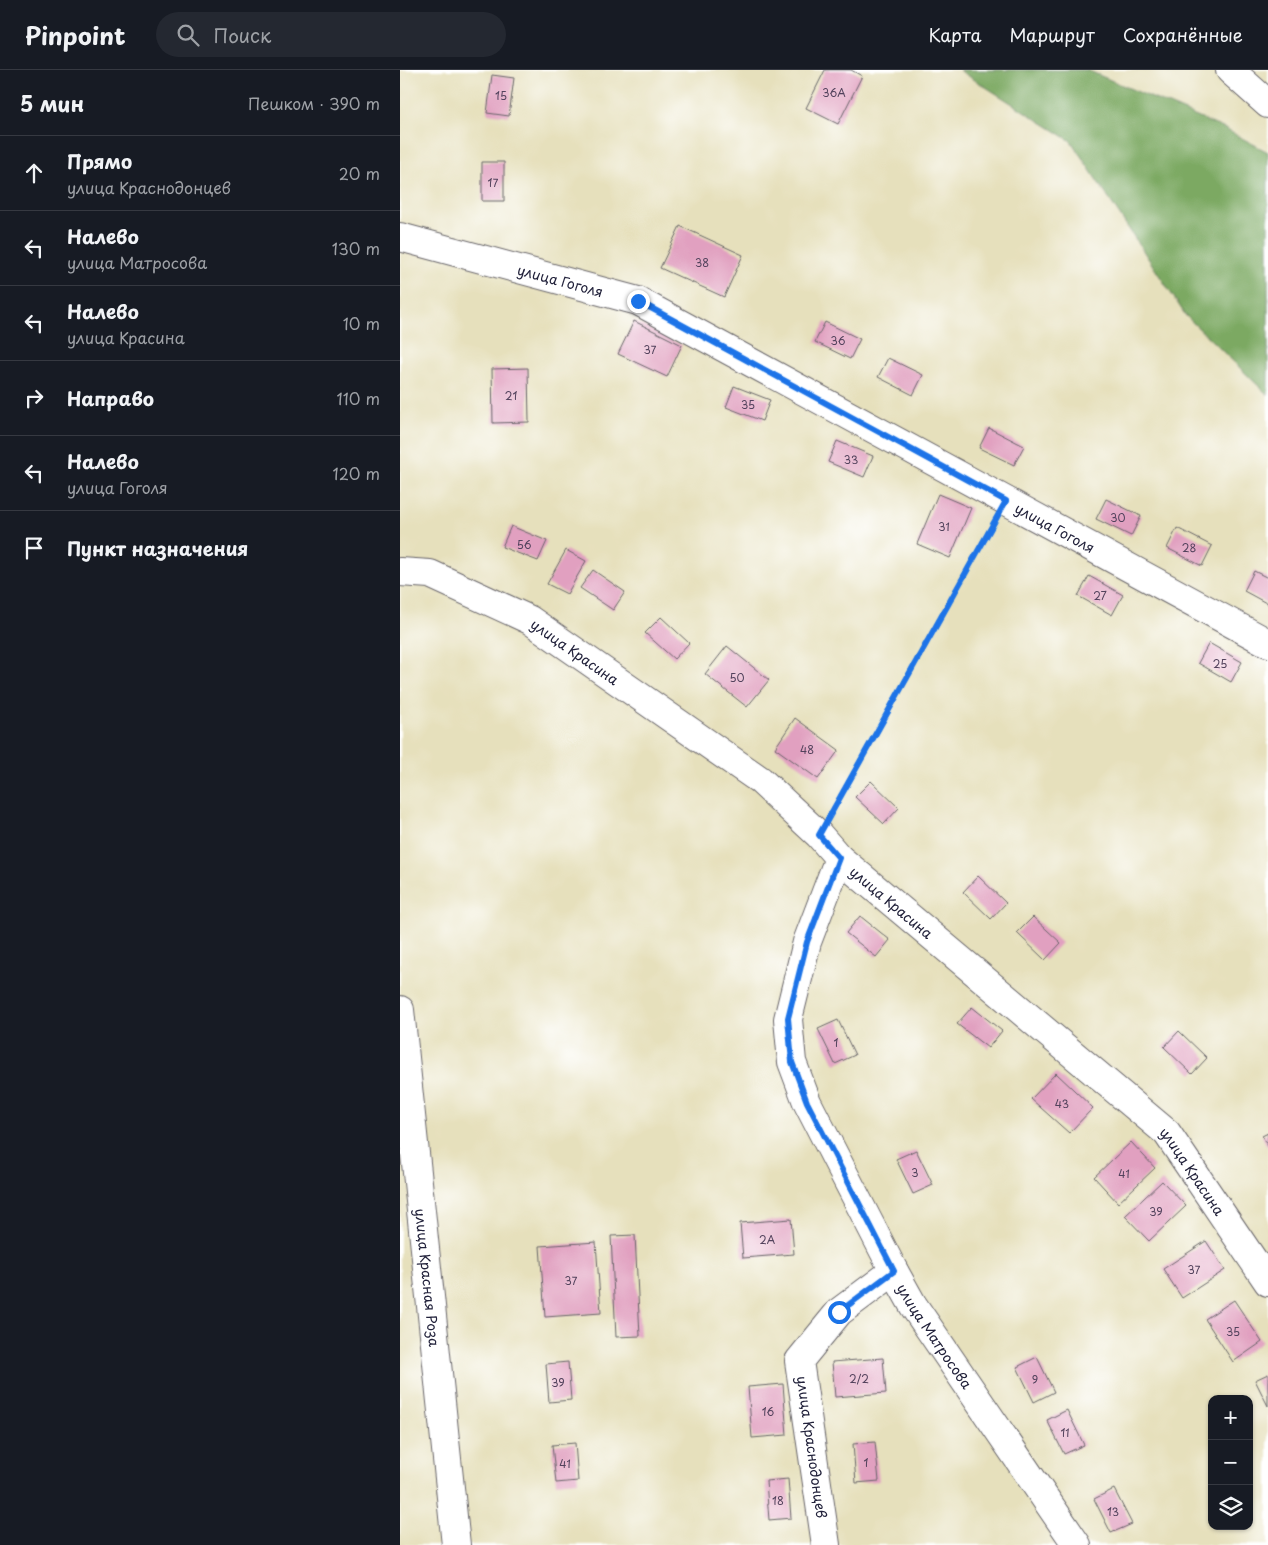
<!DOCTYPE html>
<html lang="ru">
<meta charset="utf-8">
<style>
:root{--surface:#171b24;--page:#242831;--text:#f1f3f6;--muted:#9ea1a6;--line:#363941}
body{margin:0;font-family:"Playpen Sans",sans-serif;background:var(--page);color:var(--text)}
.controls{position:absolute;right:15px;bottom:15px;display:grid;overflow:hidden;border-radius:10px;box-shadow:0 1px 4px #0004}
.controls button{width:45px;height:45px;display:grid;place-items:center;padding:0;border:0;border-bottom:1px solid var(--line);background:var(--surface);color:var(--text);font:25px sans-serif}
.stop{position:absolute;width:15px;height:15px;margin:-11px;border:4px solid #1a73e8;border-radius:50%;background:#fff}
.stop.end{background:#1a73e8;border-color:#fff;box-shadow:0 1px 5px #0008}
.list{margin:0;padding:0;list-style:none}
h2{display:flex;justify-content:space-between;align-items:center;height:65px;margin:0;padding:0 20px;font-size:21px}
h2 small{font-size:16px;font-weight:400;color:var(--muted)}
.list li{display:grid;grid-template-columns:32px 1fr auto;gap:15px;align-items:center;box-sizing:border-box;height:75px;padding:0 20px;border-top:1px solid var(--line)}
.list b{display:block;font-size:19px;white-space:nowrap}
.list p{margin:0;font-size:16px;white-space:nowrap;color:var(--muted)}
.list em{font-size:16px;font-style:normal;color:var(--muted)}
.icon{flex:none;width:28px;height:28px;fill:none;stroke:currentColor;stroke-width:2;stroke-linecap:round;stroke-linejoin:round}
.map{position:relative;flex:none;width:868px;height:1475px;overflow:hidden}
header{display:flex;align-items:center;gap:30px;box-sizing:border-box;height:70px;padding:0 25px;background:var(--surface);border-bottom:1px solid var(--line)}
header strong{font-size:24px}
nav{display:flex;gap:28px;margin-inline-start:auto;font-size:18px}
.search{width:350px;height:45px;background:var(--page);display:flex;align-items:center;gap:12px;box-sizing:border-box;padding:0 18px;border-radius:28px;color:var(--muted);font-size:19px}
main{display:flex}
aside{flex:1;background:var(--surface)}
.map>svg:first-child{display:block}
.forest{fill:#7ba962;stroke:#4e664e}
.building{fill:#e1a0c0}
.lines{fill:none;stroke-linecap:round;stroke-linejoin:round}
.street-casing{stroke:#676468;stroke-width:30}
.path{stroke:#676468;stroke-width:3;stroke-dasharray:1 4;stroke-linecap:butt}
.street{stroke:#fff;stroke-width:28}
.route{stroke:#1a73e8;stroke-width:6}
.labels{text-anchor:middle;dominant-baseline:central;stroke-width:4.5;stroke-linejoin:round;paint-order:stroke}
.number-label{font-size:11px;fill:#52425c}
.street-label{font-size:14px;fill:#22223b;stroke:#fff}
</style>
<header>
<strong>Pinpoint</strong>
<div class="search"><svg class="icon" aria-label="search" viewBox="0 0 24 24"><circle cx="10" cy="10" r="6"/><path d="M15 15l6 6"/></svg>Поиск</div>
<nav><a>Карта</a><a>Маршрут</a><a>Сохранённые</a></nav>
</header>
<main>
<aside>
<h2>5 мин<small>Пешком · 390 m</small></h2>
<ul class="list">
<li><svg class="icon" aria-label="ahead" viewBox="0 0 24 24"><path d="M12 20V5M6 11l6-6 6 6"/></svg><div><b>Прямо</b><p>улица Краснодонцев</p></div><em>20 m</em></li>
<li><svg class="icon" aria-label="left" viewBox="0 0 24 24"><path d="M17 20v-9H6M10 6l-5 5 5 5"/></svg><div><b>Налево</b><p>улица Матросова</p></div><em>130 m</em></li>
<li><svg class="icon" aria-label="left" viewBox="0 0 24 24"><path d="M17 20v-9H6M10 6l-5 5 5 5"/></svg><div><b>Налево</b><p>улица Красина</p></div><em>10 m</em></li>
<li><svg class="icon" aria-label="right" viewBox="0 0 24 24"><path d="M7 20v-9h11M14 6l5 5-5 5"/></svg><div><b>Направо</b></div><em>110 m</em></li>
<li><svg class="icon" aria-label="left" viewBox="0 0 24 24"><path d="M17 20v-9H6M10 6l-5 5 5 5"/></svg><div><b>Налево</b><p>улица Гоголя</p></div><em>120 m</em></li>
<li><svg class="icon" aria-label="arrive" viewBox="0 0 24 24"><path d="M6 21V4h12l-3 4 3 4H6"/></svg><div><b>Пункт назначения</b></div></li>
</ul>
</aside>
<div class="map">
<svg width="868" height="1475" viewBox="0 0 868 1475">
<rect width="100%" height="100%" fill="#fff"/>
<filter id="ink" filterUnits="userSpaceOnUse"><feTurbulence type="fractalNoise" baseFrequency=".02" numOctaves="2"/><feDisplacementMap in="SourceGraphic" scale="10" xChannelSelector="R" yChannelSelector="G"/><feConvolveMatrix kernelMatrix="1 2 1 2 8 2 1 2 1" color-interpolation-filters="sRGB"/></filter>
<filter id="wash" filterUnits="userSpaceOnUse"><feTurbulence type="fractalNoise" baseFrequency=".0096" numOctaves="4" result="noise"/><feDisplacementMap in="SourceGraphic" scale="20" xChannelSelector="R" yChannelSelector="G"/><feGaussianBlur stdDeviation="1.12" result="paint"/><feColorMatrix in="noise" values="0 0 0 0 0 0 0 0 0 0 0 0 0 0 0 0 0 1.4 0 .05"/><feComposite in="paint" operator="in"/></filter>
<g filter="url(#wash)">
<rect width="100%" height="100%" fill="#e6e0bc"/>
<path class="forest" d="M559,0h128l138,59 43,23v243l-82,-79 -115,-175z"/>
<g id="blocks">
<path class="building" d="M425,0h26l11,6 -24,48 -32,-16z
M92,5l22,3 -5,38 -22,-3z
M82,92h22v39h-22z
M280,156l63,29 -19,42 -64,-29z
M234,251l48,24 -15,32 -49,-23z
M425,252l35,17 -10,20 -35,-17z
M488,288l35,17 -10,20 -35,-18z
M128,298l1,54 -36,1 -1,-54z
M334,316l36,14 -8,21 -36,-14z
M589,358l35,18 -10,19 -35,-17z
M437,371l36,15 -9,21 -36,-15z
M538,424l33,14 -21,50 -33,-14z
M706,429l35,17 -10,20 -35,-17z
M111,456l36,15 -9,20 -36,-14z
M777,458l35,18 -10,20 -35,-18z
M166,480l20,11 -19,33 -20,-10z
M193,500l32,22 -12,18 -33,-22z
M854,501l14,7v26l-24,-13z
M689,506l34,19 -11,20 -34,-19z
M261,547l28,26 -15,16 -29,-26z
M809,573l33,19 -11,20 -33,-19z
M327,576l42,34 -22,27 -42,-33z
M395,648l44,32 -21,29 -43,-31z
M471,711l28,27 -15,16 -29,-27z
M578,806l28,27 -15,16 -28,-27z
M460,846l30,24 -14,17 -30,-24z
M633,847l28,26 -16,17 -28,-27z
M572,937l30,24 -14,17 -31,-24z
M438,950l17,35 -20,9 -17,-35z
M779,961l28,27 -15,16 -28,-27z
M656,1003l37,35 -24,25 -38,-34z
M868,1063v15l-6,-12z
M731,1072l24,26 -37,35 -24,-26z
M516,1080l17,35 -20,9 -17,-35z
M762,1111l24,25 -37,35 -24,-25z
M391,1149l3,35 -51,4 -3,-35z
M235,1165l5,101 -24,1 -5,-101z
M806,1171l19,29 -43,28 -19,-29z
M196,1172l5,71 -56,4 -5,-71z
M834,1230l28,42 -29,20 -28,-43z
M637,1287l17,35 -20,10 -17,-35z
M483,1288l3,35 -51,4 -3,-35z
M168,1292l3,38 -22,2 -3,-38z
M868,1304v32l-13,-26z
M383,1314l4,51 -35,3 -4,-51z
M667,1340l17,35 -20,9 -17,-34z
M475,1372l4,39 -23,2 -3,-39z
M175,1373l3,38 -22,2 -4,-38z
M388,1409l3,39 -22,2 -3,-39z
M714,1419l18,35 -21,9 -17,-34z"/>
</g>
</g>
<g filter="url(#ink)">
<use href="#blocks" fill-opacity="0" stroke="#676468" stroke-width="1"/>
<g class="lines">
<defs>
<g id="street">
<path d="M830,0l38,34"/>
<path id="s1" d="M0,167l238,64 630,342"/>
<path id="s2" d="M0,502l30,2 100,46 230,160 59,55 20,23 328,275 101,149"/>
<path id="s3" d="M439,788l-32,84 -19,77 4,43 15,40 87,169 19,34 164,240"/>
<path id="s4" d="M0,940l56,535"/>
<path d="M426,1475l-27,-184 40,-49 55,-41"/>
</g>
</defs>
<use href="#street" class="street-casing"/>
<path class="path" d="M431,743l163,-291"/>
<use href="#street" class="street"/>
</g>
</g>
<g class="lines" filter="url(#ink)">
<path class="route" d="M238,231l368,200 -187,334 20,23 -32,84 -19,76 4,44 15,40 87,169 -55,41"/>
</g>
<g class="labels">
<g class="number-label">
<text x="434" y="22">36А</text>
<text x="101" y="25">15</text>
<text x="93" y="112">17</text>
<text x="302" y="192">38</text>
<text x="438" y="270">36</text>
<text x="250" y="279">37</text>
<text x="111" y="325">21</text>
<text x="348" y="334">35</text>
<text x="451" y="389">33</text>
<text x="718" y="447">30</text>
<text x="544" y="456">31</text>
<text x="124" y="474">56</text>
<text x="789" y="477">28</text>
<text x="700" y="525">27</text>
<text x="820" y="593">25</text>
<text x="337" y="607">50</text>
<text x="407" y="679">48</text>
<text x="436" y="972">1</text>
<text x="662" y="1033">43</text>
<text x="515" y="1102">3</text>
<text x="724" y="1103">41</text>
<text x="756" y="1141">39</text>
<text x="367" y="1169">2А</text>
<text x="794" y="1199">37</text>
<text x="171" y="1210">37</text>
<text x="833" y="1261">35</text>
<text x="459" y="1308">2/2</text>
<text x="635" y="1309">9</text>
<text x="158" y="1312">39</text>
<text x="368" y="1341">16</text>
<text x="665" y="1362">11</text>
<text x="466" y="1392">1</text>
<text x="165" y="1393">41</text>
<text x="378" y="1430">18</text>
<text x="713" y="1441">13</text>
</g>
<g class="street-label">
<text stroke="none"><textPath href="#s1" startOffset="166">улица Гоголя</textPath></text>
<text stroke="none"><textPath href="#s1" startOffset="721">улица Гоголя</textPath></text>
<text stroke="none"><textPath href="#s2" startOffset="195">улица Красина</textPath></text>
<text stroke="none"><textPath href="#s2" startOffset="600">улица Красина</textPath></text>
<text stroke="none"><textPath href="#s2" startOffset="1005">улица Красина</textPath></text>
<text stroke="none"><textPath href="#s4" startOffset="269">улица Красная Роза</textPath></text>
<text stroke="none"><textPath href="#s3" startOffset="522">улица Матросова</textPath></text>
<text transform="translate(412 1377) rotate(82)">улица Краснодонцев</text>
</g>
</g>
</svg>
<div class="controls">
<button>+</button>
<button>−</button>
<button><svg class="icon" aria-label="layers" viewBox="0 0 24 24"><path d="M12 4l9 5-9 5-9-5zM3 14l9 5 9-5"/></svg></button>
</div>
<div class="stop" style="left:439px;top:1242px"></div>
<div class="stop end" style="left:238px;top:231px"></div>
</div>
</main>
